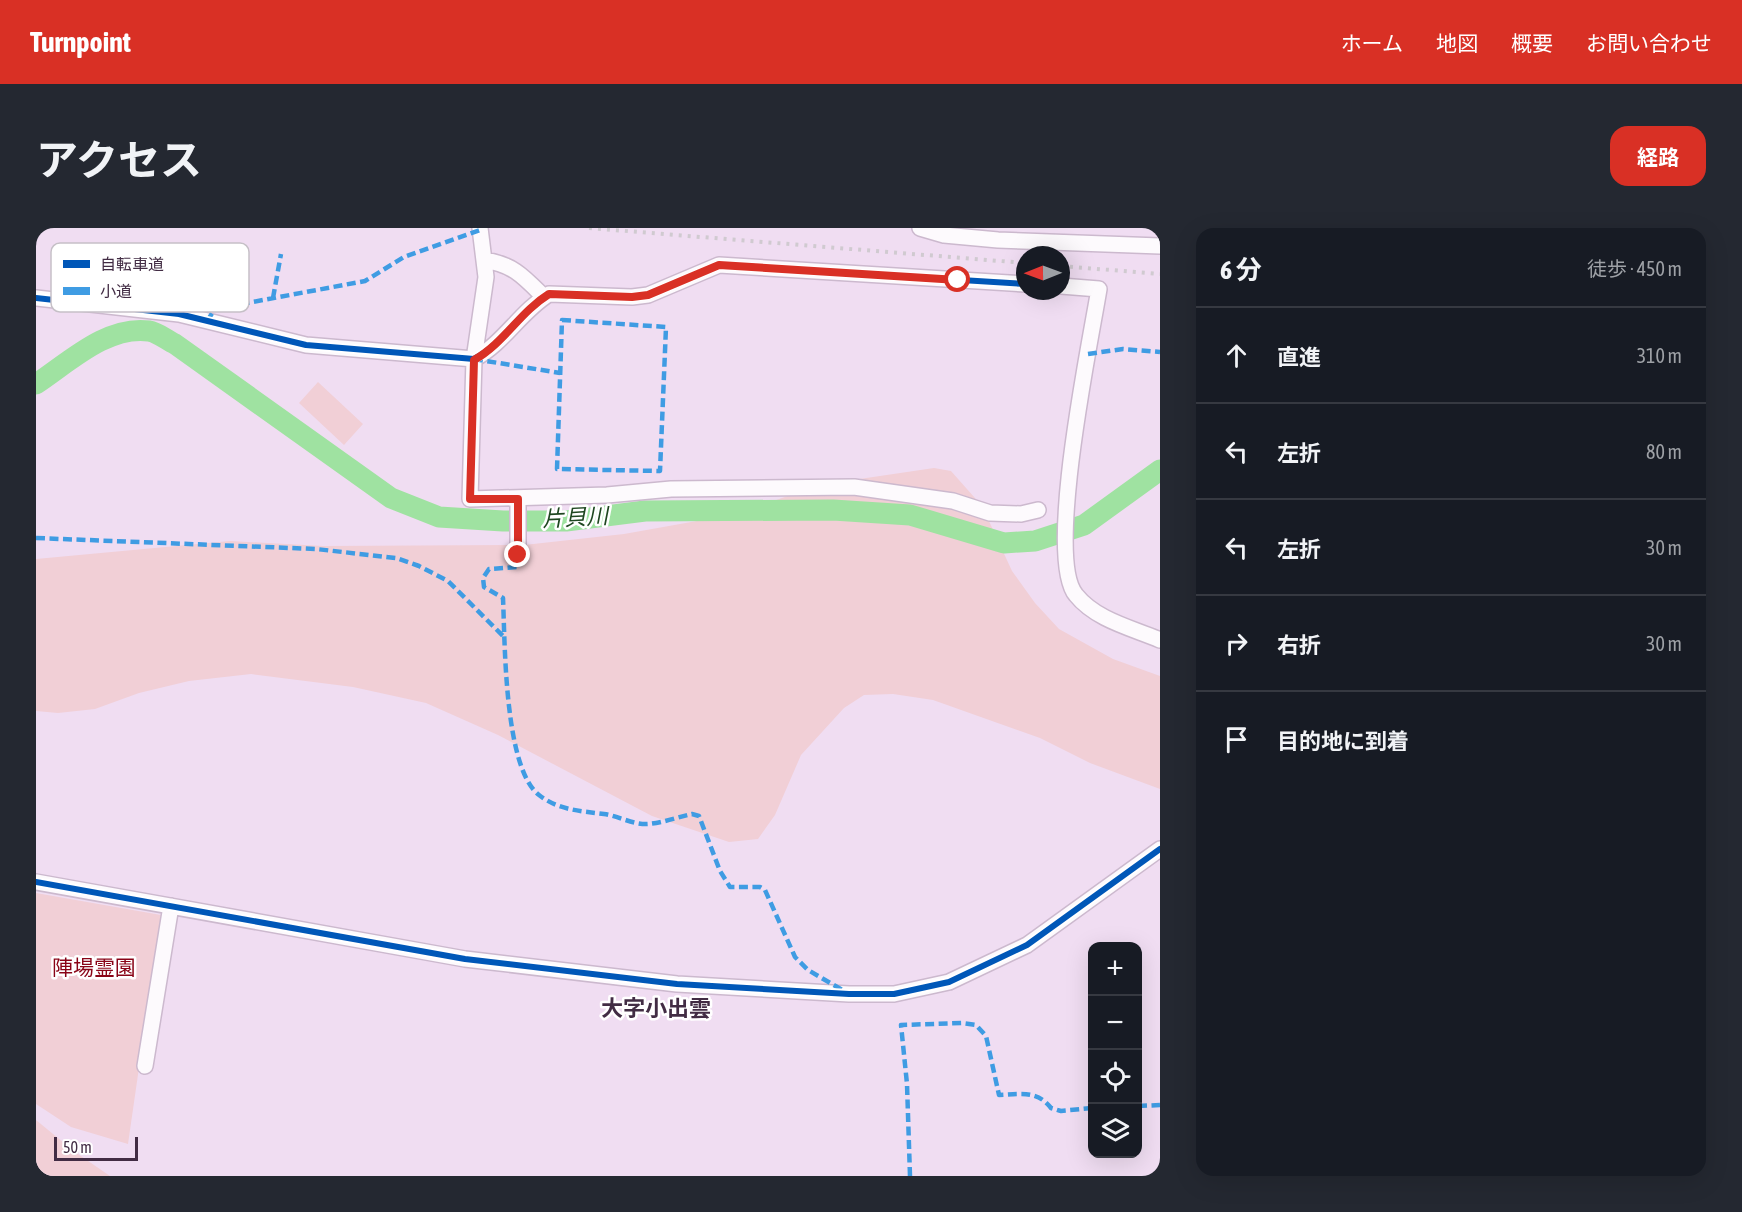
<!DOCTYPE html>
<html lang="ja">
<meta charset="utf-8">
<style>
:root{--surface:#171b24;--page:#242831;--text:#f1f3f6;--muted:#9ea1a6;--line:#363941;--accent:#d93025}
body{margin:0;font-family:"Asap Condensed","Noto Sans JP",sans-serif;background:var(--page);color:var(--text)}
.controls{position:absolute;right:18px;bottom:18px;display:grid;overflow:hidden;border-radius:12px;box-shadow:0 6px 24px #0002}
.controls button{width:54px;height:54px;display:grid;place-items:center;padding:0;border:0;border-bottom:2px solid var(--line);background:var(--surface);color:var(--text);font:30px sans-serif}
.compass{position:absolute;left:980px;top:18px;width:54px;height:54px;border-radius:50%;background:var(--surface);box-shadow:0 6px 24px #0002;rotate:269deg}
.scale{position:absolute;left:18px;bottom:15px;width:84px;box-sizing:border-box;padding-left:6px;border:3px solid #422c44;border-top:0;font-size:16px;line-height:21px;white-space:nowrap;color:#422c44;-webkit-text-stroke:4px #fff;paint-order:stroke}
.stop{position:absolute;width:18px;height:18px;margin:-14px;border:4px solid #d93025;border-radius:50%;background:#fff}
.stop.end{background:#d93025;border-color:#fff;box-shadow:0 2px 6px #0008}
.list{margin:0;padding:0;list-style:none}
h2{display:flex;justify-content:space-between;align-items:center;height:78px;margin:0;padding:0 24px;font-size:26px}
h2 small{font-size:20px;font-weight:400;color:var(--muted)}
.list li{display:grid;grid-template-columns:39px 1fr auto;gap:18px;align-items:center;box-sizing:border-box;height:96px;padding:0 24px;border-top:2px solid var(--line)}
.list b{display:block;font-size:22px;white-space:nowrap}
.list em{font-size:20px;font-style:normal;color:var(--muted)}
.icon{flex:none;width:33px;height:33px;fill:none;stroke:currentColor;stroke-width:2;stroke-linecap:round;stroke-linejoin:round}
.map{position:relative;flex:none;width:1124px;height:948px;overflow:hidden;border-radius:18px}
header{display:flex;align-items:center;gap:36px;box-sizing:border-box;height:84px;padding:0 30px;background:var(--accent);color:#fff}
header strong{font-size:28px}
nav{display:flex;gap:33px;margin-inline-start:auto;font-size:21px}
.intro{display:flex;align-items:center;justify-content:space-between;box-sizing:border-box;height:144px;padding:0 36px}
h1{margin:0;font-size:42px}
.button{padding:15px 27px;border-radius:18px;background:var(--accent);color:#fff;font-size:21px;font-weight:700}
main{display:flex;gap:36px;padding:0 36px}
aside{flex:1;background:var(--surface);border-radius:18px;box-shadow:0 6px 24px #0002}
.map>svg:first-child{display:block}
.green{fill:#f1cfd6}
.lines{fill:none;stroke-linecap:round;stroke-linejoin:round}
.river{stroke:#9fe2a1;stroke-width:21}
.minor-casing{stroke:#ccb9ce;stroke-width:18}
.minor{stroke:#fdfafd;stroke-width:15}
.rail{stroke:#d0cad0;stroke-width:4;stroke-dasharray:3 6;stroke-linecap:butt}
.quiet{stroke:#3f9ce3;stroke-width:4.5;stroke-dasharray:9 4.5;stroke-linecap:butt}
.cycleway-casing{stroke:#fff;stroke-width:10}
.cycleway{stroke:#0057b8;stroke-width:6}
.route{stroke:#d93025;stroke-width:8}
.labels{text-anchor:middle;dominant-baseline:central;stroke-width:5;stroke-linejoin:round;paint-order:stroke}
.park-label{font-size:21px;fill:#890316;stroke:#fff}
.water-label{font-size:22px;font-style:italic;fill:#1f4720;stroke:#fff}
.neighbourhood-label{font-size:22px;font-weight:bold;fill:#422c44;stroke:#fff}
.key{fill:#fff;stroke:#c6c0c7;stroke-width:1.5}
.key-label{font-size:16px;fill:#422c44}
</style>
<header>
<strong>Turnpoint</strong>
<nav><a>ホーム</a><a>地図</a><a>概要</a><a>お問い合わせ</a></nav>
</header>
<div class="intro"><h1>アクセス</h1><a class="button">経路</a></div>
<main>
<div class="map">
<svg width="1124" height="948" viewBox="0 0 1124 948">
<rect width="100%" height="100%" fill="#f0ddf2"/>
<path class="green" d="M282,154l45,42 -19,21 -45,-42z
M898,240l17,3 31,35 30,65 23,32 24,26 54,30 47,17v113l-70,-26 -50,-25 -107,-38 -40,-6 -29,1 -20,13 -43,47 -26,60 -17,24 -29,3 -77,-26 -154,-81 -72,-32 -73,-16 -102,-13 -62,7 -50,12 -44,16 -37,4 -22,-2v-152l194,-18 93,5 201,-1 100,-11 84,-15 37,-8 74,-26z
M0,665l125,22 -33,229 -57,-17 -35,-23z
M0,892l39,32 35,24h-74z"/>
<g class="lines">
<path class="river" d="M0,156c32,-21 71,-59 113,-53 8,1 18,9 26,13l216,154 48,19 64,4h63l79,-10 188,-1 77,5 94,28 31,-2 49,-16 76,-55"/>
<defs>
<path id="minor" d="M444,0l6,49 -12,82 -4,140 137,-4 64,-6 183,-2 99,14 37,12 31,1 17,-4
M884,0l24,7 54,5 162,6
M448,32c29,4 40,17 60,37
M1025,58l38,3c-9,55 -54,269 -23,306 20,25 56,33 84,45
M0,70l143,16 127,31 168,14c30,-16 46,-47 75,-65l83,3 16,-2 71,-30 306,19
M482,271v56
M0,654l429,77 212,25 172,10h45l55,-12 78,-37 133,-96
M109,838l26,-160"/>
</defs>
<use href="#minor" class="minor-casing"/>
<use href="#minor" class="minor"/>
<path class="rail" d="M553,0l436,35
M1025,38l99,8"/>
<path class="quiet" d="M237,70l8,-44
M526,92l104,7 -6,144 -103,-2z
M171,93l8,-12 150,-28 39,-24 76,-27
M1052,126l35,-5 37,3
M438,131l86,14
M0,310l280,11 80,9 23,8 29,15 57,57
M482,327v12l-29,2 -6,9 1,9 19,11c2,44 1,170 36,197 19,15 41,16 65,19 14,2 30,11 44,10 14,-1 30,-7 44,-10l7,2 21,55 10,16h30l5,3 30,67 13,13 36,21
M1102,878l22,-1
M874,948l-3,-92 -6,-59 61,-2 14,2 10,11 13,59c22,-1 38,-5 52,13l10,3 31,-3"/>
<defs>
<path id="cycleway" d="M0,70l143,16 127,31 168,14c30,-16 46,-47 75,-65l83,3 16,-2 71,-30 306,19
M0,654l429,77 212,25 172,10h45l55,-12 78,-37 133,-96"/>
</defs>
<use href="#cycleway" class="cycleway-casing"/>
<use href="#cycleway" class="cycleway"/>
</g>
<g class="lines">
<path class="route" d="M482,327v-56h-48l4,-139c30,-17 46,-48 75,-66l83,3 16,-2 71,-30 239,15"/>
</g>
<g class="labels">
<g class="park-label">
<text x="58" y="739">陣場霊園</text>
</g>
<g class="water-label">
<text transform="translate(539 289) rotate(-3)">片貝川</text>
</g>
<g class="neighbourhood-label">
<text x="620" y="780">大字小出雲</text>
</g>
</g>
<rect x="15" y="15" width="198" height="69" rx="9" class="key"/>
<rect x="27" y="32" width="27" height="8" fill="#0057b8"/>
<rect x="27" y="59" width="27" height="8" fill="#3f9ce3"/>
<g class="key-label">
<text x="64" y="42">自転車道</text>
<text x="64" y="69">小道</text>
</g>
</svg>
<div class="controls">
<button>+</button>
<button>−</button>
<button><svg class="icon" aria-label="locate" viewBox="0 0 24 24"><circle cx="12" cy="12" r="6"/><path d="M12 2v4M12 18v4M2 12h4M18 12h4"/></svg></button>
<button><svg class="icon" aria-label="layers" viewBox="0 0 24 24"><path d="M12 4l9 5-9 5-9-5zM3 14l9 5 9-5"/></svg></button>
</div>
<svg class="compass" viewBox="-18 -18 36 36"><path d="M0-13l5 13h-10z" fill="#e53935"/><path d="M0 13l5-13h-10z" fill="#9ea1a6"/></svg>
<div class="scale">50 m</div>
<div class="stop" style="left:922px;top:52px"></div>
<div class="stop end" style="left:482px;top:327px"></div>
</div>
<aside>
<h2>6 分<small>徒歩 · 450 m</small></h2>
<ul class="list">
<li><svg class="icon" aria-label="ahead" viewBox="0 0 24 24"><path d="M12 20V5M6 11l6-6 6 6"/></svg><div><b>直進</b></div><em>310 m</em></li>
<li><svg class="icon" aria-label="left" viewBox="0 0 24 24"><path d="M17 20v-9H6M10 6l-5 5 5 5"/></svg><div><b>左折</b></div><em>80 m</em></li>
<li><svg class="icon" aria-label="left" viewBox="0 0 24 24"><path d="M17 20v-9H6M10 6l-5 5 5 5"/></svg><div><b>左折</b></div><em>30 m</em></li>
<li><svg class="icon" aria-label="right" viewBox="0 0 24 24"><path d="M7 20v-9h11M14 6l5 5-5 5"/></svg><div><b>右折</b></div><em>30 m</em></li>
<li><svg class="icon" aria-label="arrive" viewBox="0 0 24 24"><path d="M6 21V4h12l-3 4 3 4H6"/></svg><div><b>目的地に到着</b></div></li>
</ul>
</aside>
</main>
